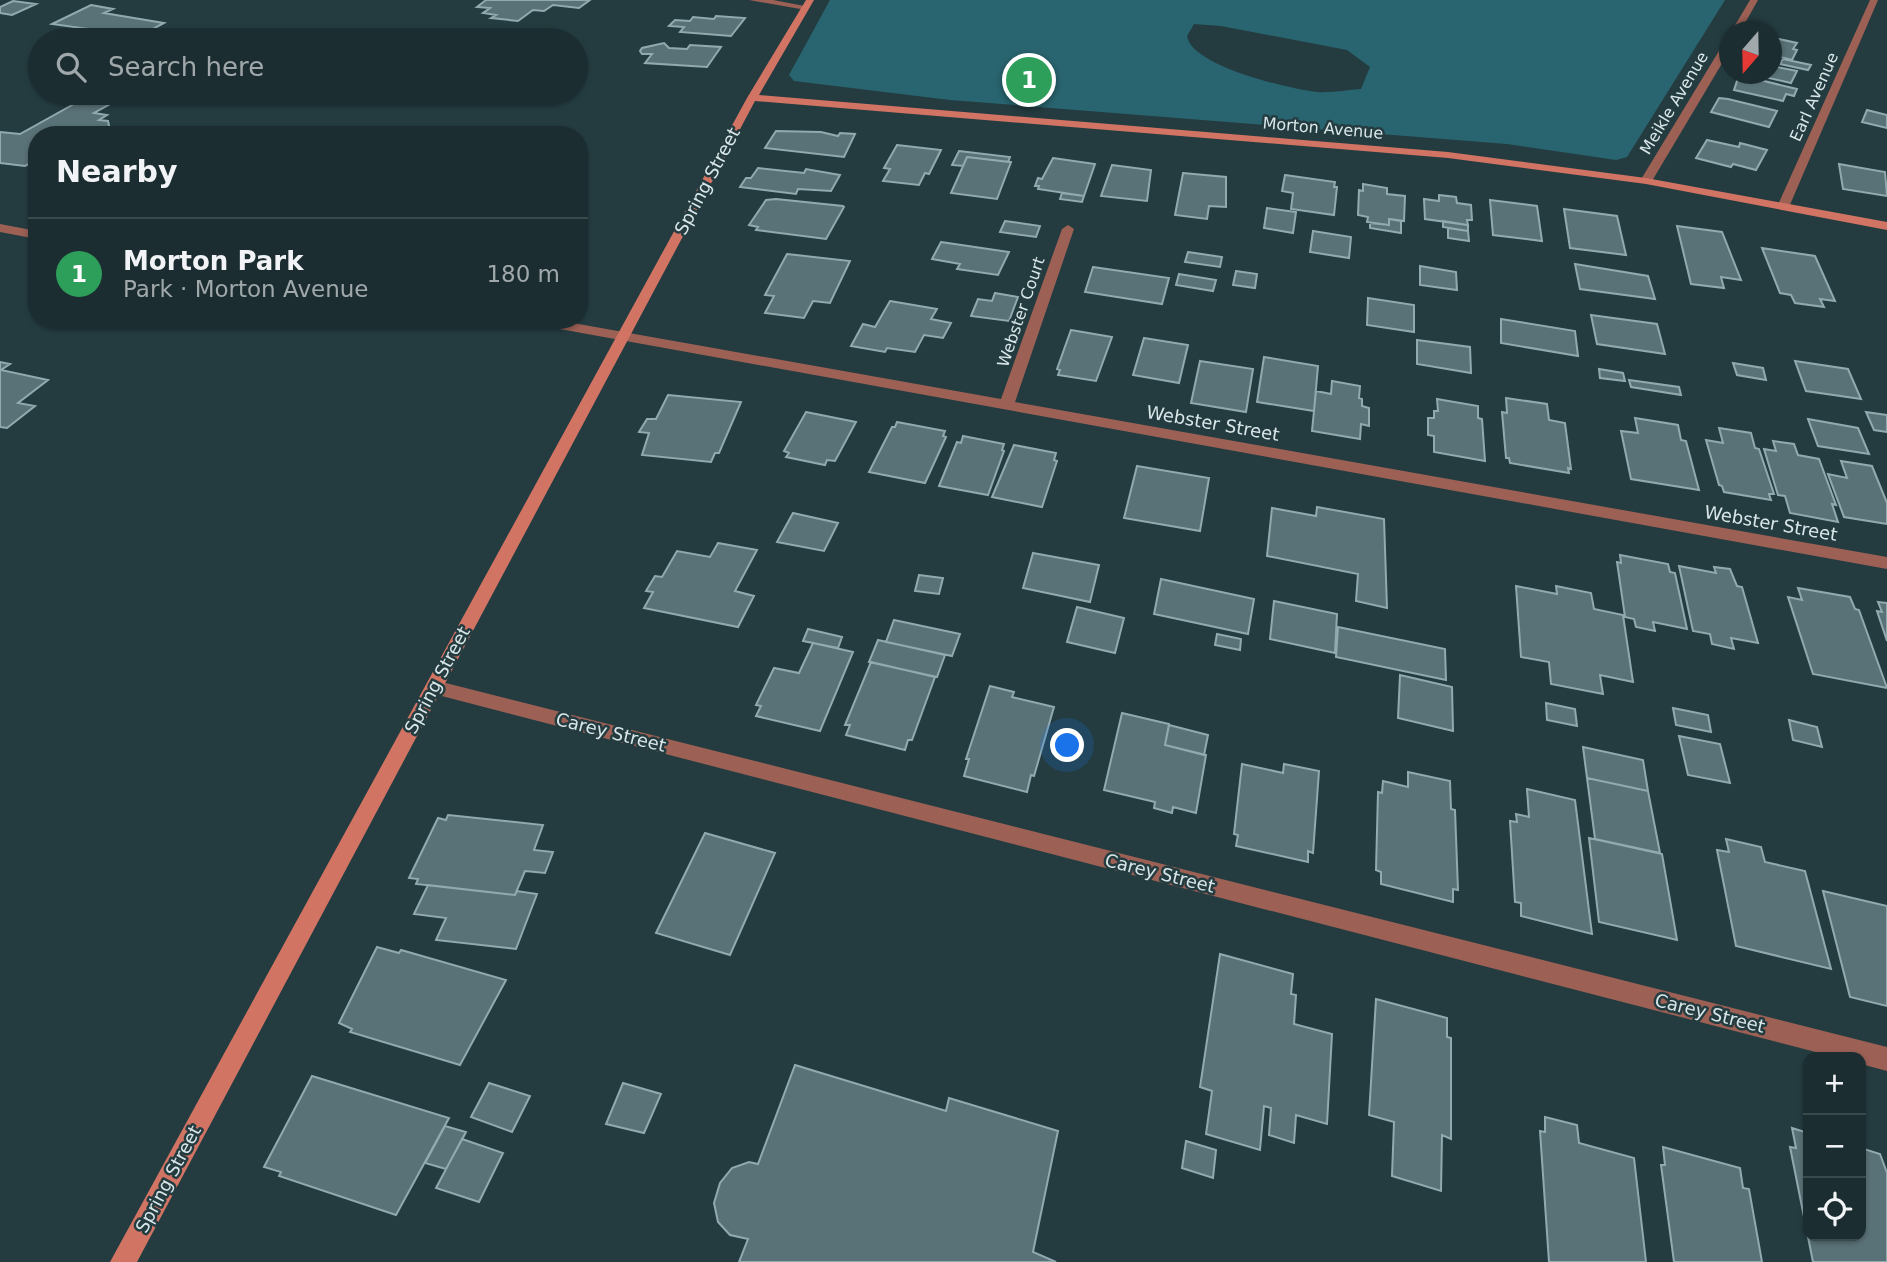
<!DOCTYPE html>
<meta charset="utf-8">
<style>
:root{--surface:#1b2d30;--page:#243538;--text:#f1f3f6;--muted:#a0a8ab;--line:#39494c;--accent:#f59d8e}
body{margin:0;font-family:"DejaVu Sans",sans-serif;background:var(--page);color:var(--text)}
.controls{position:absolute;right:21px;bottom:21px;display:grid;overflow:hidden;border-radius:14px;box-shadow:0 2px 5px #0004}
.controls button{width:63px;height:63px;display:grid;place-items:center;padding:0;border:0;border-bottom:2px solid var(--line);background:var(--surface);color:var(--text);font:35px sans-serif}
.compass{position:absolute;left:1719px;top:21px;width:63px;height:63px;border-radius:50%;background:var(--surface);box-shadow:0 2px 5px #0004;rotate:200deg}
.you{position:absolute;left:1068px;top:746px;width:24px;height:24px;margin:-18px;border:5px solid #fff;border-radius:50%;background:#1a73e8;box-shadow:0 0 0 10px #1a73e833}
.badge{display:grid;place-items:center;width:46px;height:46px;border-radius:50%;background:var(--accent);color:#fff;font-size:23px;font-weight:700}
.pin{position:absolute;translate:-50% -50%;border:4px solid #fff;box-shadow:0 2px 7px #0006}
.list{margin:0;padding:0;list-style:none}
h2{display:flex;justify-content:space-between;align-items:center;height:91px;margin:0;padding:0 28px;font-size:30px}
h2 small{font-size:23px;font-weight:400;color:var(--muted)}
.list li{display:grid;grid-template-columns:46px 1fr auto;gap:21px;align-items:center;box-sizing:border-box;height:112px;padding:0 28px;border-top:2px solid var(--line)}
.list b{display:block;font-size:26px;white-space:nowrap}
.list p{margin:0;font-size:23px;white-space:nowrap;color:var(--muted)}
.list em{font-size:23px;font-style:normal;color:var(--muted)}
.icon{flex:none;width:38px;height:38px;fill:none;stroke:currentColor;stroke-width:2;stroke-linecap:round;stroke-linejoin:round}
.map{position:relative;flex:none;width:1887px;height:1262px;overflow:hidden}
.search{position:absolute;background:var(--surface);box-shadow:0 2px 5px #0004;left:28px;top:28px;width:560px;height:77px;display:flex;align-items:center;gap:18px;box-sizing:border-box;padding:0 24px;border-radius:38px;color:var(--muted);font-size:26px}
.panel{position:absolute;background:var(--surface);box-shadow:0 2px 5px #0004;left:28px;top:126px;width:560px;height:203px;border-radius:28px}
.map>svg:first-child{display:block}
.green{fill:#296570;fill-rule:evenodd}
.building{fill:#597277;stroke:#90aab0;stroke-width:2}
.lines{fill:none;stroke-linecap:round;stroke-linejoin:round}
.street{fill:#9c6055;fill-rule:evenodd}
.secondary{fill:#d27464;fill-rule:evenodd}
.labels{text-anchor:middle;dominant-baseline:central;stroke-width:5;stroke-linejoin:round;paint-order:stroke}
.far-street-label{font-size:16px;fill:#d9e7e9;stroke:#243c40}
.street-label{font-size:18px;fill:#d9e7e9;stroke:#243c40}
</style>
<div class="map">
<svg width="1887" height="1262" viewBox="0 0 1887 1262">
<rect width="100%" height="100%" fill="#243c40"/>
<path class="green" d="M830,0h895l-98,157 -11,3 -109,-16 -557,-44 -156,-19 -5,-6zM1194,24l27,2 126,24 23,17 -9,22c-14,1 -29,4 -44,3 -28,-3 -126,-26 -130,-56z"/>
<path class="building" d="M486,0h104l-11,8 -26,-3 -9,6 -11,-1 -15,11 -27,-3 5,-3 -13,-2 7,-5 -13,-1z
M13,1l23,3 -24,11 -12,-2v-6z
M91,5l22,4 -9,4 60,10 -24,13 -88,-12z
M716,16l29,2 -14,18 -51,-4 4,-5 -15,-1 6,-6 15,1 3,-4 21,2z
M339,35l39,5h-48z
M1779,39l18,4 -4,6 4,1 -5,10 -20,-5v-14l5,1z
M664,43l5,5 18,1 3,-4 31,2 -14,20 -62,-4 7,-9h-10l-2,-3 2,-3z
M1783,59l28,6 -3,5 -28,-6z
M1772,66l25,5 -6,12 -40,-9h21z
M1739,75l58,14 -3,7 -8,-2 -3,7 -49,-11z
M1719,98l9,1 49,12 -8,16 -58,-15z
M83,99l29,4 -18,10 13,2 -8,5 9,1 2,9 -8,5h-65v24l-12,7 -25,-3v-31l20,2z
M1867,110l20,5v13l-25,-6z
M776,131l45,1 17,4 2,-3 15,1 -11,23 -79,-9z
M1707,140l32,7 1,-4 27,7 -11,20 -23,-6 -2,3 -35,-9z
M897,145l44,5 -12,24 -4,-1 -6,12 -36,-4 7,-12 -6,-1z
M959,151l51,6 -2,5 -41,-5 -4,9 -11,-1z
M967,157l44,5 -14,37 -46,-6z
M1053,158l42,6 -11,32 -46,-7 1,-3h-4l3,-8 4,1z
M1839,164l46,8 2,24 -44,-7z
M1112,165l39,5 -4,31 -46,-5z
M758,168l46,5 2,-4 34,6 -9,16 -33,-2 -2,5 -56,-7 6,-9h5z
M1183,173l43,4v30l-17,-1 -2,13 -32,-4z
M1285,175l50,7 -1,5h3l-3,28 -43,-6 2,-16 -11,-2z
M1363,184l24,4v6l18,2 -1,25 -15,-2v6l-22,-3 1,-5 -10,-2 1,-25 4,1z
M1062,193l22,3 -2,6 -22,-3z
M1439,195l17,2 1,6 14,2 1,15h-5l1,5 -43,-6 -1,-20 15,2z
M776,199l67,7 1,1 -18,32 -70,-9 2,-3 -9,-2 17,-25z
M1490,200l47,6 5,35 -49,-6z
M1267,208l29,4 -3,21 -29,-5z
M1564,209l53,7 9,39 -56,-7z
M1389,219l12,2v12l-31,-5v-5l19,2z
M1005,221l35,5 -4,11 -36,-5z
M1443,221l25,4v6l-25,-4z
M1677,226l45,6 19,48 -20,-3 3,11 -33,-4z
M1448,228l20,3 1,10 -21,-3z
M1313,231l38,6 -2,21 -39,-6z
M941,242l68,10 -11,23 -41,-6 3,-5 -28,-5z
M1762,248l53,8 20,45 -15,-2 4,8 -29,-4 -4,-8 -11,-2z
M1188,252l34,5 -2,10 -35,-5z
M787,254l63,7 -20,42 -17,-2 -9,17 -39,-5 9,-17 -9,-1z
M1575,264l73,12 7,23 -75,-10z
M1420,266l36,6 1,18 -37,-5z
M1093,267l76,11 -7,26 -77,-12z
M1236,271l21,3 -2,14 -22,-3z
M1179,274l37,6 -3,11 -37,-6z
M995,293l23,4 -9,24 -38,-5 7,-17 14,2z
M1368,298l46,7v27l-47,-7z
M890,301l47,8 -6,10 20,4 -8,15 -19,-3 -9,17 -28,-4 -2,4 -34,-6 12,-22 12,3z
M1591,315l66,9 8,30 -68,-10z
M1501,319l74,12 3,25 -77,-13z
M1071,330l41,7 -16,44 -38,-6 2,-5 -3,-1z
M1144,338l44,7 -9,38 -46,-8z
M1417,340l53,7 1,26 -54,-9z
M1264,357l54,9 -4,45 -57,-9z
M1200,361l53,8 -7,43 -55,-9z
M1795,361l53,8 13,30 -55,-8z
M0,362l10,2 -9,6 47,10 -30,23 17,3 -28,22 -7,-1z
M1733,363l30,5 3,12 -29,-5z
M1599,369l24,4 2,8 -25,-3z
M1629,380l50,7 2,8 -50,-8z
M1332,381l28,5 -1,12 3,1v7l7,2v18l-8,-2 -1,15 -48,-8 4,-40 15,3z
M668,395l73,7 -22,51h-4l-4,9 -69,-7 7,-22 -10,-1 8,-13h9z
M1506,398l41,6 2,16 16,3 6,46 -3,-1 1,5 -59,-10 -1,-5h-3l-4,-46 5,1z
M1437,399l41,7v12l4,1 3,42 -51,-9v-16l-6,-1v-17h6v-7h4z
M806,412l50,10 -21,39 -8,-1 -2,5 -39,-8 3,-4 -5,-2z
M1866,412l21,3v17l-13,-2z
M1635,418l43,7 3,15 5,1 13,49 -68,-11 -10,-48 17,2z
M1808,419l50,9 11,26 -51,-8z
M897,422l48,9 -2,5 3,1 -21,46 -56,-11 23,-45h3z
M1719,428l32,5 4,15 4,1 15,45h-5l2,6 -47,-8 -2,-6 -3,-1 -13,-45 17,3z
M963,436l41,8 -2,6 2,1 -16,44 -49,-9 18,-44 4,1z
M1773,441l21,3 4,11 21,4 17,46 -4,-1 6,18 -48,-9 -5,-17 -7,-1 -14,-46 12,2z
M1014,445l42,8 -2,7 3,1 -15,46 -50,-10z
M1841,461l31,5 15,37v21l-43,-7 -16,-43 19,4z
M1137,466l72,12 -9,53 -76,-13z
M1317,507l67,12 3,89 -31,-7 2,-27 -91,-18 5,-48 44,8z
M793,513l45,10 -14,28 -47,-9z
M718,543l39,7 -22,41 19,5 -16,31 -94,-19 9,-16 -7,-1 9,-15 7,1 15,-26 33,6z
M1033,553l66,12 -9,37 -67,-14z
M1620,555l48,9 2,8 5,1 12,56 -34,-7 2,9 -19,-4 -2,-8 -9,-2 -8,-55 4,1z
M1679,566l37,7 -2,-6 16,2 7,17 5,1 16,56 -27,-5 3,11 -22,-5 -2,-10 -17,-3z
M919,575l24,3 -4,16 -24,-3z
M1161,579l93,20 -6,35 -94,-20z
M1516,586l41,8 -1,-8 35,7 3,16 29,6 10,67 -33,-7 3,19 -52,-10 -2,-22 -28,-5z
M1798,588l52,9 5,12 4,1 28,78 -74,-14 -25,-77 14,3z
M1274,601l63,13 -2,39 -65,-14z
M1878,602l9,1v38l-10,-30 5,1z
M1077,607l47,11 -9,35 -48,-11z
M894,620l66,14 -8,22 -66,-14z
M1338,627l107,22 1,31 -110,-23z
M808,629l34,8 -4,11 -35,-7z
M1217,634l24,5 -1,11 -25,-5z
M878,640l67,15 -8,22 -68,-15z
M813,643l40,9 -33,79 -64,-15 5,-10 -5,-1 18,-37 25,5z
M871,662l64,15 -23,63h-4l-3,10 -59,-15 4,-10h-5z
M1400,675l52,12 1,44 -55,-13z
M990,686l24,6 -2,5 42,10 -20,69 -3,-1 -4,17 -63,-16 5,-17h-3z
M1546,703l29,6 2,17 -30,-6z
M1673,708l35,7 3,17 -35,-7z
M1122,713l47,11 -4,21 41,10 -10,58 -23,-6 -1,6 -18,-5 1,-6 -51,-12z
M1789,720l28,7 5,20 -29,-7z
M1169,725l39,10 -4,20 -39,-10z
M1679,736l41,8 10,39 -42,-8z
M1583,747l60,13 5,31 -61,-13z
M1242,764l41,9 1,-9 35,7 -6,82 -5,-2v11l-72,-16 2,-11 -4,-1z
M1408,772l42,9 1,28 4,1 3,80 -5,-1v13l-72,-18v-12l-5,-2 2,-78 4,1 1,-12 25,6z
M1587,778l61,13 12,62 -65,-14z
M1527,789l48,11 17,134 -71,-18v-13l-6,-1 -5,-81 7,1 -1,-8 13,3z
M448,815l95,10 -9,25 19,2 -8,21 -20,-2 -10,24 -99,-11 2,-5 -9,-1 29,-60 8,2z
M705,833l70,20 -45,102 -74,-22z
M1589,838l73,16 15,86 -78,-18z
M1726,839l35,8 4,15 40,9 26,98 -95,-23 -19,-96 12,2z
M428,885l87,10 2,-4 20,3 -21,55 -80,-9 10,-22 -32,-4z
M1823,891l64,15v100l-37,-9z
M377,947l22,6 2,-3 105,30 -46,85 -110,-33 2,-3 -13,-6z
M1220,954l73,20 -2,20 5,1 -2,29 38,10 -5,90 -31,-9 -2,28 -25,-8 2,-27 -7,-2 -4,44 -54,-16 6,-43 -12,-4z
M1376,999l71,19v19l4,1v101l-9,-4 -1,56 -49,-15 2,-54 -25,-7z
M795,1065l151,46 3,-13 109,33 -25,121 23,10h-317l9,-23 -18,-4 -12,-13 -4,-19 6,-20 12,-15 17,-6 9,2z
M312,1076l137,42 -53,97 -117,-39 2,-4 -17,-5z
M489,1083l41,13 -18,36 -41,-15z
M623,1083l38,11 -17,39 -38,-9z
M1545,1117l32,8 2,18 55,15 12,104h-97l-9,-131 5,1z
M445,1126l21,6 -20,37 -21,-6z
M1792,1128l16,5v103h53v-88l19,6 7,19v89h-74l-23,-115 6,1z
M462,1139l41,14 -24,49 -43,-14z
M1186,1141l30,9 -3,28 -31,-10z
M1663,1147l77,21 3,20 6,1 13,73h-88l-13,-97h4z"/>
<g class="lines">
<path class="street" d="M749,0h24l37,7 -4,3z
M1750,0h8l-18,32h-9z
M1870,0h8l-89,207 -10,2 -2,-2z
M1730,38v12l-78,131 -10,2 -2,-2 85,-140z
M0,224l37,7v8l-37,-7z
M1068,225l6,4 -59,173 872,155v12l-1355,-245 -6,-4h30l445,79 61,-170z
M434,680l1453,367v24l-26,-7v-7h-26l-1401,-363 -6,-2 -3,-5 3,-5z"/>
<path class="secondary" d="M806,0h8l-55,95 689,57 198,26 241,44v8l-241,-46 -198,-26 -693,-57 -618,1161h-27l637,-1164z"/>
</g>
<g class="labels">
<g class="far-street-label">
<text transform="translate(1814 97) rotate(-66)">Earl Avenue</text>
<text transform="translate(1674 103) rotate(-59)">Meikle Avenue</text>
<text transform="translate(1323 128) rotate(5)">Morton Avenue</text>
<text transform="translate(1021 312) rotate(-71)">Webster Court</text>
</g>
<g class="street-label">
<text transform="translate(707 181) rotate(-62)">Spring Street</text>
<text transform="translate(1213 423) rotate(10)">Webster Street</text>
<text transform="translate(1771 523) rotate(10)">Webster Street</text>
<text transform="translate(437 680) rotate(-62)">Spring Street</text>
<text transform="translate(611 732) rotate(14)">Carey Street</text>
<text transform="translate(1160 873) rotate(14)">Carey Street</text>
<text transform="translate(1710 1013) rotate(14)">Carey Street</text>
<text transform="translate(168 1179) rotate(-62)">Spring Street</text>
</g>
</g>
</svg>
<div class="controls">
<button>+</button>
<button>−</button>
<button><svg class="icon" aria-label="locate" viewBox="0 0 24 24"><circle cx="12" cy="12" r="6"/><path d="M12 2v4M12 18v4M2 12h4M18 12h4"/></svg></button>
</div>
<svg class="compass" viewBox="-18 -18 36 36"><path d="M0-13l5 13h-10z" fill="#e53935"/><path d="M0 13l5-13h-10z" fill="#a0a8ab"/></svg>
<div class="you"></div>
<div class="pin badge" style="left:1029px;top:80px;background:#2e9e5b">1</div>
<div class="search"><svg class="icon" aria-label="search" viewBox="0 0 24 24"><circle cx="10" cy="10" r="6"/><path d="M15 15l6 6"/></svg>Search here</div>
<section class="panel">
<h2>Nearby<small></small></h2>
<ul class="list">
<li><span class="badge" style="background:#2e9e5b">1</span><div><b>Morton Park</b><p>Park · Morton Avenue</p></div><em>180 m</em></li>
</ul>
</section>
</div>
